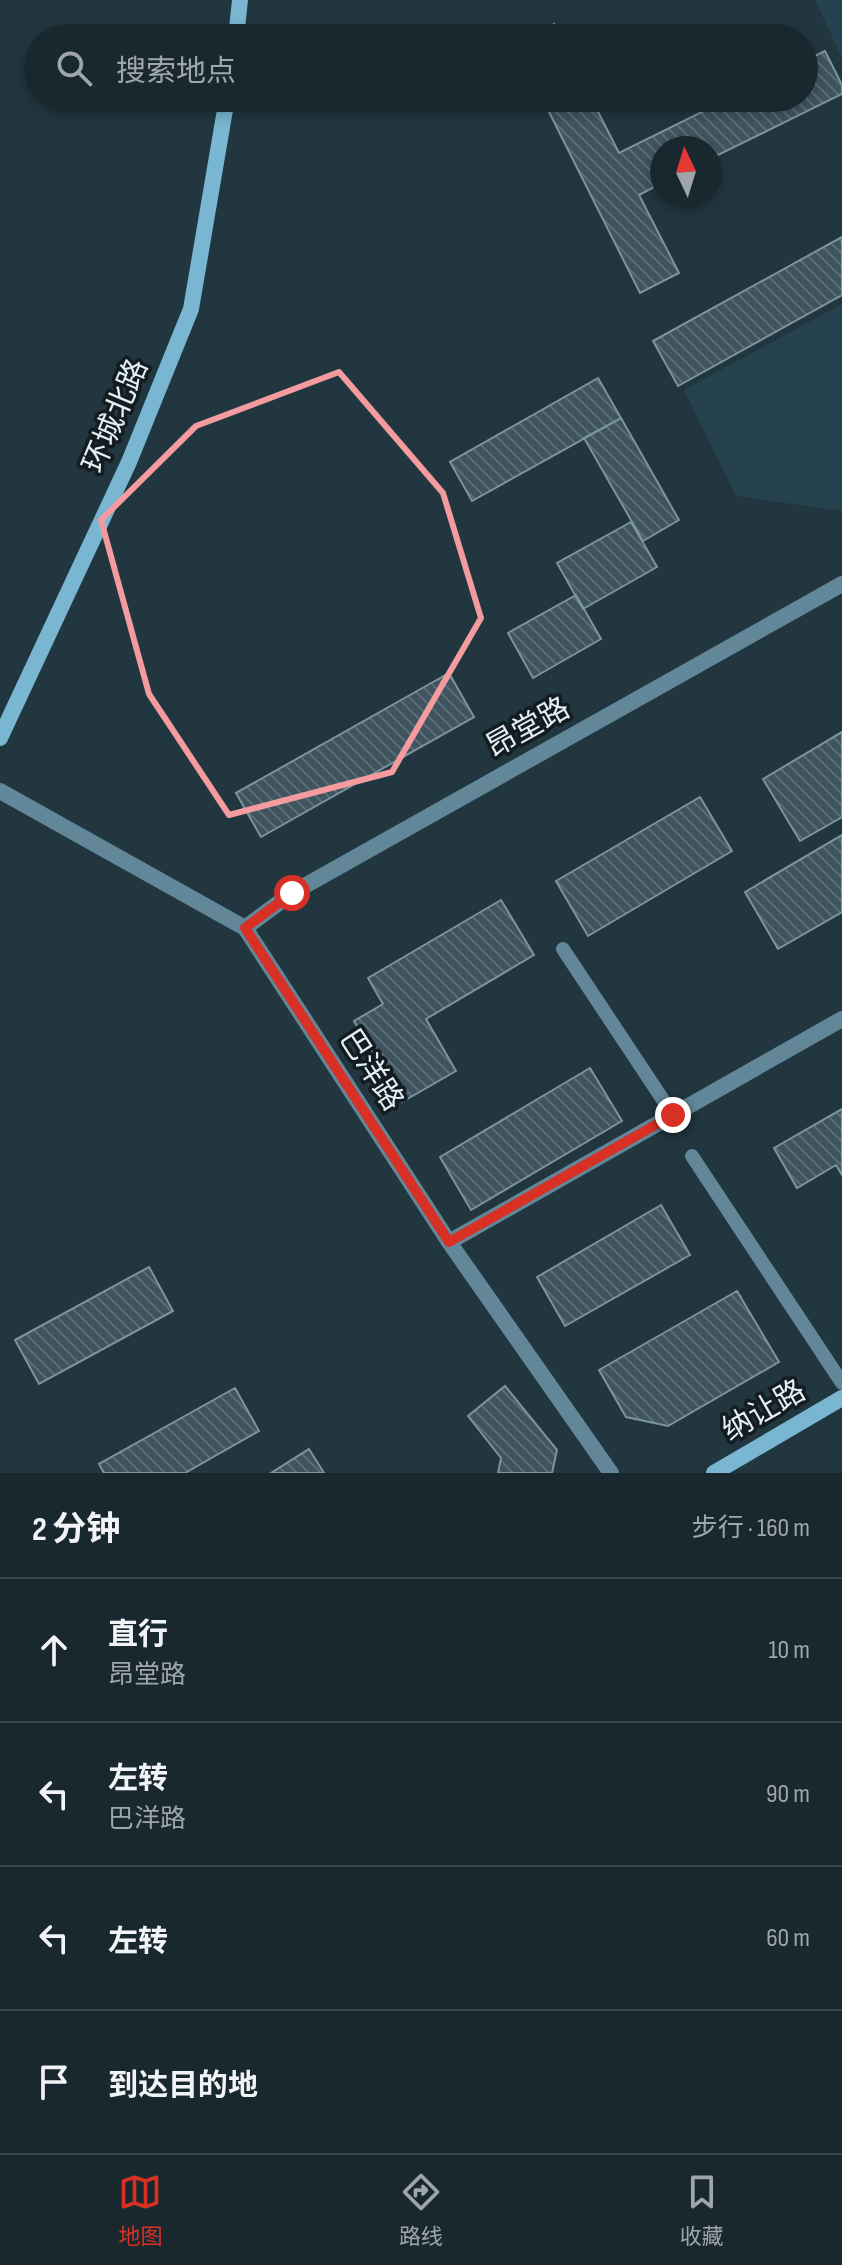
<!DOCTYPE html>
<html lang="zh">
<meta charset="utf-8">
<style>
:root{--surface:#19282f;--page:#223037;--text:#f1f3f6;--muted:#9fa6aa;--line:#37444b;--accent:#d93025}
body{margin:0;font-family:"Sofia Sans Condensed","Noto Sans SC",sans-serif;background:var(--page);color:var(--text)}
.compass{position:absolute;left:650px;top:136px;width:72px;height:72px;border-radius:50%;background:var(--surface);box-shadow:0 4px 12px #0003;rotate:356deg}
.stop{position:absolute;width:24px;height:24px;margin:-18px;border:6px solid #d93025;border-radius:50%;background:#fff}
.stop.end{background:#d93025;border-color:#fff;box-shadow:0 2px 8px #0008}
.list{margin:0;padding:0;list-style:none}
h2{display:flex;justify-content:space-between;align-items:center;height:104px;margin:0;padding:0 32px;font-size:34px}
h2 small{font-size:26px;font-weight:400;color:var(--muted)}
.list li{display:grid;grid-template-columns:52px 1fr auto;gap:24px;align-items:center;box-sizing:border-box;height:144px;padding:0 32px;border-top:2px solid var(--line)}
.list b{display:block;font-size:30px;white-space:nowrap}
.list p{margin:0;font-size:26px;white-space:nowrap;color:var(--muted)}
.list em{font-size:26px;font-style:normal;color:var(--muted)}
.icon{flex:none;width:44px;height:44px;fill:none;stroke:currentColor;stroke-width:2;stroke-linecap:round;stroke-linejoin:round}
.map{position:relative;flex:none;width:842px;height:1473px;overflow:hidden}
.search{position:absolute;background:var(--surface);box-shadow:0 4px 12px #0003;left:24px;right:24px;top:24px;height:88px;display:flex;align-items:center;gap:20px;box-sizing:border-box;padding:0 28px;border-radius:44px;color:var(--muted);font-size:30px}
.sheet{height:680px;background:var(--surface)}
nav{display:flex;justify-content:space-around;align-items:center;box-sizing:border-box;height:112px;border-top:2px solid var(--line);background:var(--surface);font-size:22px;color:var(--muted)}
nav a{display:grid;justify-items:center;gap:4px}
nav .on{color:var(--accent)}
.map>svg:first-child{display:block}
.built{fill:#25424e}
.building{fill:url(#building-back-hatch);stroke:#7c949f;stroke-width:2}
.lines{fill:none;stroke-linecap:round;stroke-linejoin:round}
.service{stroke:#618798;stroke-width:14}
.minor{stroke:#618798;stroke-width:16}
.tertiary{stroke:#618798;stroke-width:16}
.secondary{stroke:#79b6d2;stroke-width:16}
.route{stroke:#d93025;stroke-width:10}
.marked{fill:none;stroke:#f49b9f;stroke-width:6;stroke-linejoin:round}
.labels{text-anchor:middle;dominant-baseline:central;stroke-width:7;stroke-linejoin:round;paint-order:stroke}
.street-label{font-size:30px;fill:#e3eff5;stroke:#131c20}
</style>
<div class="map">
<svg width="842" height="1473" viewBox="0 0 842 1473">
<defs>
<pattern id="building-back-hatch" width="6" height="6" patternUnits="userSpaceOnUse" patternTransform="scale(2)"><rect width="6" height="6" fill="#3e545e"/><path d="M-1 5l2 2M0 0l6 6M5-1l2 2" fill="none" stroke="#5a6d76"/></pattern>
</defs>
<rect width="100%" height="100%" fill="#21363f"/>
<path class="built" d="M815,0h27v58z
M842,304v207l-106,-15 -52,-106z"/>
<path class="building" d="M554,24l7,14h-36z
M825,51l17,34v9l-132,65v-11h-48v35l-23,12 40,78 -39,20 -98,-195h49l28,55 111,-55h74v-37z
M842,237v58l-164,91 -25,-45z
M598,378l23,40 -149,83 -22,-39z
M621,418l58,102 -36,21 -59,-103z
M631,522l26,45 -74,42 -26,-46z
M576,595l25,44 -68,39 -25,-45z
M449,673l25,44 -213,120 -25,-44z
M842,732v85l-42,24 -37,-62z
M700,797l32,54 -144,85 -32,-55z
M842,835v77l-64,37 -33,-57z
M501,900l33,55 -108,64 30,52 -54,31 -48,-81 29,-17 -15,-26z
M590,1068l32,53 -151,89 -31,-53z
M842,1109v66l-6,-10 -39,23 -23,-40z
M661,1205l29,50 -125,71 -28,-49z
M149,1267l24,44 -134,73 -24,-44z
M737,1291l42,71 -111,64 -42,-9 -27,-47z
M505,1386l52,64 -5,23h-54l3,-15 -33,-42z
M235,1388l24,43 -74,42h-81l-5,-9z
M309,1449l15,24h-53z"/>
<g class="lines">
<path class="service" d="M563,949l110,166
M692,1156l150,227"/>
<path class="minor" d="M449,1242l393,-223"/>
<path class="tertiary" d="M0,791l245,137 204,314 162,231
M245,928l47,-35 550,-309"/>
<path class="secondary" d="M236,38l4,-38
M0,738l129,-276 62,-153 36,-211
M714,1473l128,-75"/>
</g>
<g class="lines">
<path class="route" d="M292,893l-47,35 204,314 224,-127"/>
</g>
<path class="marked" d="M339,372l104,121 38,125 -89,154 -163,43 -80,-121 -48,-174 95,-94z"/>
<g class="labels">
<g class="street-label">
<text transform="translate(116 416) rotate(-67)">环城北路</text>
<text transform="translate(528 728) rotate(-29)">昂堂路</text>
<text transform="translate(371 1070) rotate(57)">巴洋路</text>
<text transform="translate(764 1411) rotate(-30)">纳让路</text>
</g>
</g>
</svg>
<svg class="compass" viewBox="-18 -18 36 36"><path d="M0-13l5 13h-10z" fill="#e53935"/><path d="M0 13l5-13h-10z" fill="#9fa6aa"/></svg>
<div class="stop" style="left:292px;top:893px"></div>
<div class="stop end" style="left:673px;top:1115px"></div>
<div class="search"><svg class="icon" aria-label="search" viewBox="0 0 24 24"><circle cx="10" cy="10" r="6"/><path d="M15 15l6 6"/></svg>搜索地点</div>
</div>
<section class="sheet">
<h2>2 分钟<small>步行 · 160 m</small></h2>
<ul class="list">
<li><svg class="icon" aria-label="ahead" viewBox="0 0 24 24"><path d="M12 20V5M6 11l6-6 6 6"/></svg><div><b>直行</b><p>昂堂路</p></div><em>10 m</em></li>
<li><svg class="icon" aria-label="left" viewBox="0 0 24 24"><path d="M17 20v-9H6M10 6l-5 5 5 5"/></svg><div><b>左转</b><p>巴洋路</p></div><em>90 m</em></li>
<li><svg class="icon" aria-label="left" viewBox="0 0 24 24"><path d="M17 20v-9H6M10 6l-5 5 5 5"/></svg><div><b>左转</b></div><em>60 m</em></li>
<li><svg class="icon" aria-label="arrive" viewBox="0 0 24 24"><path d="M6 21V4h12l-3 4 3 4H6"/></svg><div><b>到达目的地</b></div></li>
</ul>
</section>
<nav>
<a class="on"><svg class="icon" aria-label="map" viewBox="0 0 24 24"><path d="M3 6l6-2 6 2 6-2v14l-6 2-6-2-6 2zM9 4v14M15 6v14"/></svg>地图</a>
<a><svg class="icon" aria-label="directions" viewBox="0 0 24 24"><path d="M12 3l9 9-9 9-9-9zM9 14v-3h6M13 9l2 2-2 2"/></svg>路线</a>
<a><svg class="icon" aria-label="saved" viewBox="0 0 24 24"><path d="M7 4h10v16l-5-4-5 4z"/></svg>收藏</a>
</nav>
